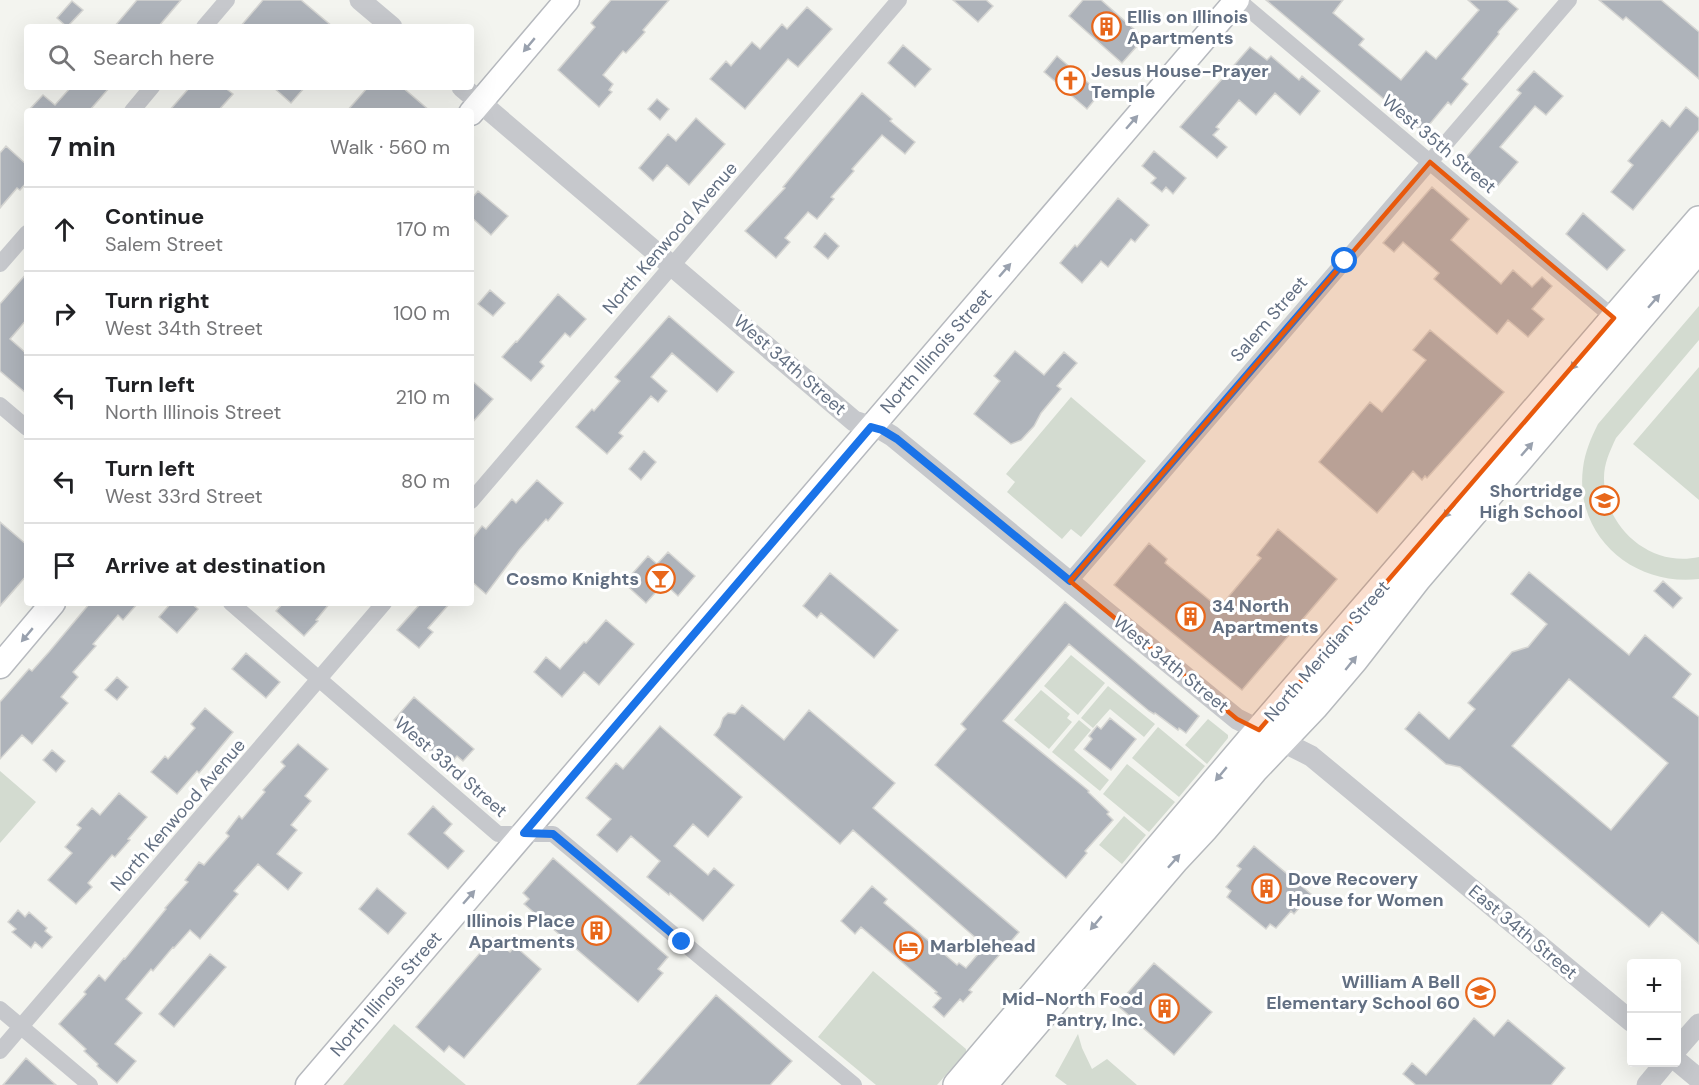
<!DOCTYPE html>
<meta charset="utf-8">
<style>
:root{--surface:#fff;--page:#f2f2f2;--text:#202124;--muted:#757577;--line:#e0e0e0}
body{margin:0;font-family:"DM Sans",sans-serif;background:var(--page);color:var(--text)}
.controls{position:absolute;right:18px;bottom:18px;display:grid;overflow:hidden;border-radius:6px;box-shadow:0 6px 24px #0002}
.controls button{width:54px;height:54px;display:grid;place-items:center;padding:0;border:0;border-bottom:2px solid var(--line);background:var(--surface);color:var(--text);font:30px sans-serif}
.stop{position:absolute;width:18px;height:18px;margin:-14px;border:4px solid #1a73e8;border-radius:50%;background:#fff}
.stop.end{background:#1a73e8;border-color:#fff;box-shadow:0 2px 6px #0008}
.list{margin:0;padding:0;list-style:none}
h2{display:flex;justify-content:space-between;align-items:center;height:78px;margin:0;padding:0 24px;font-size:26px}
h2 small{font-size:20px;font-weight:400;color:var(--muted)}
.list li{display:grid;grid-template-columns:39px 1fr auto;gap:18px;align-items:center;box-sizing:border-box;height:84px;padding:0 24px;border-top:2px solid var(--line)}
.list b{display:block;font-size:22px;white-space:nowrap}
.list p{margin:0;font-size:20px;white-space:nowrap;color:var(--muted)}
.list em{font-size:20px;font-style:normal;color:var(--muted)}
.icon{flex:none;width:33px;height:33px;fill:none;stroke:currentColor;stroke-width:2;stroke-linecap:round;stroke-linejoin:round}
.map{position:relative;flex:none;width:1699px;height:1085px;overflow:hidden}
.search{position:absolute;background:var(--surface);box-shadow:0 6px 24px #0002;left:24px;top:24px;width:450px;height:66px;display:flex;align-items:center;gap:15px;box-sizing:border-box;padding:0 21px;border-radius:6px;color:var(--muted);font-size:22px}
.panel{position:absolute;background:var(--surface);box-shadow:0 6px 24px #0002;left:24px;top:108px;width:450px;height:498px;border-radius:6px}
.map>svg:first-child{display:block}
.green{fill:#d3dbd0}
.building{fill:#aeb3ba;stroke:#d5d5d2;stroke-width:1.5;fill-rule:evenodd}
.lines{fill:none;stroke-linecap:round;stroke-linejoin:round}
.secondary-casing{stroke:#b6b9be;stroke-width:27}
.primary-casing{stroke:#b6b9bd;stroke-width:30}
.minor{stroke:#c6c8cc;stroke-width:16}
.tertiary{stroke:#c6c8cc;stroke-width:21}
.secondary{stroke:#fff;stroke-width:24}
.primary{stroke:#fff;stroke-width:27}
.oneway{fill:#99a1ae}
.route{stroke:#1a73e8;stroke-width:8}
.marked{fill:#e8590c;fill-opacity:0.2;stroke:#e8590c;stroke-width:4.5;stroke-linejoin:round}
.labels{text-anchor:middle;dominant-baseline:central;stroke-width:6;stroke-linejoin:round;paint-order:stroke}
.poi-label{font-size:18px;font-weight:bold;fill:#626f82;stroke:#fff;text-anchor:start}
.street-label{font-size:18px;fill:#626f82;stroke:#fff}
</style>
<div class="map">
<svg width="1699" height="1085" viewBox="0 0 1699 1085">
<rect width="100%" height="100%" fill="#f3f4ef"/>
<path class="green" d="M1699,306v34l-83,98c-6,13 -12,25 -12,40 0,49 46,90 95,79v22c-65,8 -125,-43 -116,-111 2,-16 8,-30 15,-44z
M1699,367v133l-66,-56z
M1071,397l75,64 -65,76 -10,-8 -9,10 -55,-47 8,-10 -9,-8z
M1071,655l34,28 -27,32 -34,-29z
M1108,686l47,38 -11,13 -34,-28 -17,19 -12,-10z
M1041,690l29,24 -3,4 5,4 -23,27 -35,-29z
M1208,719l20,16v3l-21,26 -22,-19z
M1079,720l12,10 -17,20 35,30 -9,11 -48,-39z
M1158,727l47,39 -26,31 -47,-39z
M1127,764l48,38 -26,30 -46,-38z
M0,771l36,31 -36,41z
M1124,816l22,19 -24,29 -23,-19z
M873,971l93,78v3l-29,33h-61l-58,-48z
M394,1024l72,61h-123z
M1078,1034l4,14 10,21 15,-10 30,26h-70l-12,-9z"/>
<path class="building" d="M137,0h44l-23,27h-44z
M263,0h38l32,27h-93z
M611,0h58l-26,30 2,2 -19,21 -3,-2 -20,24 10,9 -4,6 3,2 -13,15 -41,-37 37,-43 -4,-4z
M953,0h33l7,6 -15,16z
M1083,0h18l43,38 -22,25 -53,-47z
M1266,0h77l-10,13 31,26 -5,6 42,35 25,-29 10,8 43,-49 -11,-10h39l11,9 -20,23 1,2 -37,45 6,5 -17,21 -3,-3 -25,30z
M1599,0h62l38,32v47l-73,-62 -3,3z
M72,1l11,9 -16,17 -10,-9z
M807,7l25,22 -34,38 -10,-8 -43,50 -35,-30 16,-18 5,5 21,-24 8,7 22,-25 5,5z
M903,45l28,24 -16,18 -27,-24z
M1250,47l17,13 4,-4 28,24 3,-4 18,15 -20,24 -25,-22 -19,22 -17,-15 -23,27 3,2 -6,6 14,12 -10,11 -37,-31z
M1057,56l43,37 -13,16 -43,-37z
M1534,71l29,25 -17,19 -11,-9 -35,41 18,15 -22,26 -32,-28 57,-67 -4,-3z
M71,87h39l-21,24h-61l15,-16 12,10z
M190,87h34l9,7 -15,17h-49z
M273,87h32l-14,16z
M368,87h34l28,24h-83z
M862,93l30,26 -2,2 25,21 -10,12 -23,-19 -30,34 2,2 -23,26 3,2 -17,20 -9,-7 -23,26 5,4 -14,16 -31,-27 40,-43 -2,-1 19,-23z
M657,99l12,10 -9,11 -12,-11z
M1686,107l13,11v12l-66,80 -22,-18 22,-27 -5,-4 34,-41 8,7z
M696,118l29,26 -36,41 -22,-20 -14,16 -14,-13 29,-34 8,7z
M6,146l21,19v17l-7,8 -3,-2 -17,20v-55z
M1154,151l32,27 -13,16 -7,-7 -4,5 -11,-9 5,-5 -14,-12z
M1432,187l37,32 -18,21 50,44 12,-14 19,17 10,-10 10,9 -20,23 12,10 -16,18 -20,-17 -11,14 -63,-55 5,-6 -36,-31 -9,10 -11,-9z
M478,191l30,25 -17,19 -20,-18v-18z
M1118,198l31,27 -14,17 -4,-3 -23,28 -7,-6 -19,22 -22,-20 15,-18 2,2z
M1583,213l42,37 -18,20 -41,-36z
M825,233l14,13 -11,13 -14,-12z
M27,273v46l-17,20 17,15v40l-27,-23v-67z
M490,290l15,13 -12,13 -15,-12z
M558,294l28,25 -16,18 -5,-4 -25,29 4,4 -13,15 -29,-24 14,-16 1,1z
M669,316l65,56 -17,20 -45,-39 -21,24 16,14 -9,11 -7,-6 -32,37 4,3 -16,18 -31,-27 16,-18 2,2 26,-30 -5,-4z
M1430,330l74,62 -77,86 -2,-2 -3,4 -9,-9 -36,42 -58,-51 51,-60 12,10 44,-52 -13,-10z
M1015,351l29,24 20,-23 13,11 -20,23 4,3 -20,24 -7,13 -13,14 -10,4 -37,-30 26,-33 -6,-5z
M471,380l22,19 -22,25z
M644,451l12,11 -15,18 -12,-11z
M537,480l26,23 -15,18 -2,-2 -27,31 -33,44 -15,-13v-41l11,-14 4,3 26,-30 4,4z
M0,522l27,23v30l-27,31z
M1278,529l59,50 -95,111 -128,-105 35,-42 18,16 -2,4 54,45 42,-50 -4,-3z
M668,552l27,24 -17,20 -14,-13 -18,20 -22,-20 24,-27 9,8z
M1529,572l100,83 16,-20 46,39 -18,23 26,20v227l-37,-32 -13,15 -189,-160 -14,-3 -41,-35 14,-17 30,27 26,-30 -7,-6 44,-51 16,-5 19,-23 -36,-30zM1569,679l99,84 -57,67 -99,-84z
M830,573l68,57 -24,28 -53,-45 -4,5 -14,-12z
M1663,581l19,17 -9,10 -19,-17z
M1065,602l134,114 -13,17 -7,-5 -1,2 -23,-17 -1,1 -5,-3 -80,-67 -66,77 86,70 -1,1 21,20 -2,2 6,6 -28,31 2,2 -21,25 -131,-113 31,-36 -5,-5z
M90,603h48l-15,17 -5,-5 -25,29 3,2 -23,26 5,5 -17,20 7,6 -36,41 -10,-9 -22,24v-57l29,-33 3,2 17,-19z
M171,603h20l7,6 -21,24 -18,-16z
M283,603h47l-14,17 2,1 -14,15 -28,-25z
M421,603h29l-22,25 5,4 -14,16 -22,-18z
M606,620l28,24 -35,41 -15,-13 -22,25 -28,-25 12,-15 14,12 24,-27 2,1z
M246,653l34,29 -14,16 -34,-29z
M117,677l11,10 -11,13 -12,-10z
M414,697l60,52 -11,12 -6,-5 -9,10 -54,-46z
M742,705l42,35 25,-30 86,73 -22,25 146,124 -50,58 3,2 -9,10 -3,-3 -16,18 -11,-10 8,-9 -6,-5 2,-1 -76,-65 -6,7 -14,-13 31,-35 15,13 -3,4 73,62 2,-2 7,5 19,-22 -132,-116 -13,14 -126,-109 6,-8 3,-9 5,-5 7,1z
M205,708l28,24 -34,41 -2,-2 -20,23 -26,-22 14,-16 3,3 27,-31 -4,-4z
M1110,718l26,21 -25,31 -27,-21 8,-10 -3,-3 8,-10 4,3z
M660,726l82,71 -34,40 -15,-13 -19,22 34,29 6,-7 20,17 -31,36 -33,-28 -1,2 -22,-18 13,-16 -29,-25 -14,16 -20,-17 14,-16 -25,-21 30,-35 7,6z
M298,744l30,25 -23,27 6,5 -20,24 6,5 -20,24 25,19 -14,17 -30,-26 -24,27 4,3 -38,45 -10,-9 -16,18 -1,-1 -20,24 -2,-2 -25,30 16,14 -27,31 21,17 -19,22 -20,-17 1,-2 -14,-13 2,-2 -27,-25 27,-30 -2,-2 15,-17 6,6 19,-23 1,1 41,-50 -1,-1 23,-26 -3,-2 14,-18 5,3 25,-29 -3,-3 13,-17 3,3 23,-27 -2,-2 22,-24 -4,-4z
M52,750l13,11 -9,11 -13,-12z
M119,793l28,24 -19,22 2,1 -15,17 -3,-2 -24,28 4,4 -16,17 -28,-24 24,-27 -7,-6 16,-19 -4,-3 15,-17 8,7z
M433,806l19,18 -8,9 20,18 -16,18 -40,-35z
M1254,846l57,48 -17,20 -3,-3 -15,17 -6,-4 -4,5 -39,-32 4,-6 -5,-4 15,-18 -4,-3z
M553,858l115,99 -10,12 5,4 -25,29 -114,-98 5,-5 -6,-6z
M377,888l29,25 -18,21 -29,-25z
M18,910l7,7 4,-5 18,16 -2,3 7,6 -10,11 -7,-6 -4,6 -19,-16 4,-3 -8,-7z
M493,938l17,14 5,-6 26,23 -77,89 -15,-12 -5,6 -28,-25z
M210,954l16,13 -52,60 -15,-13z
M1154,963l58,49 -38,43 -57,-50z
M716,995l76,66 -22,24h-133z
M1474,1018l20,18 14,-16 57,48 -14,17h-135l-13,-11 9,-11 14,12z
M26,1058l30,27h-53z"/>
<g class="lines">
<defs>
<path id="secondary" d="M471,113l96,-113
M0,666l53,-63
M308,1085l929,-1085"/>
<path id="primary" d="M957,1085l302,-355 440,-510
M983,1085l192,-225 29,-31 50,-59 60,-63 40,-47 63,-81 279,-327"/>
</defs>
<use href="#secondary" class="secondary-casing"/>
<use href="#primary" class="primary-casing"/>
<path class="minor" d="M1238,0l376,318
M204,27l23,-27
M132,111l20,-24
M0,264l27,-31
M0,405l27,23
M471,501l428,-501
M1070,581l499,-581
M231,603l267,231h55l301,251
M0,1009l90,76
M0,1051l384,-448"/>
<path class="tertiary" d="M360,0l32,27
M462,87l392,334 28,9 10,6 345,283 74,37 321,266
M1676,1050l23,-26
M1676,1060l23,19
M1647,1085l19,-23"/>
<use href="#secondary" class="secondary"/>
<use href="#primary" class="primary"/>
</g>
<defs><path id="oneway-solid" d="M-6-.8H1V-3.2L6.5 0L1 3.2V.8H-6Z" transform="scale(1.5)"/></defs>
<g class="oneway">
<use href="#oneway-solid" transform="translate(529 45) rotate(130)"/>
<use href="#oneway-solid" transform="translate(1132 122) rotate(-49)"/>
<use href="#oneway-solid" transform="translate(1005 270) rotate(-49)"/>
<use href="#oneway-solid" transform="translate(1654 301) rotate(-49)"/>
<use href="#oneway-solid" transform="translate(1576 363) rotate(131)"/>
<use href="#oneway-solid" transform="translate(1527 449) rotate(-49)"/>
<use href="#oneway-solid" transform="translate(1449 511) rotate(131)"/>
<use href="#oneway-solid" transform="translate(27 635) rotate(130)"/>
<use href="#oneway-solid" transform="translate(1351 663) rotate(-51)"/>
<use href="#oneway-solid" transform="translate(1221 774) rotate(130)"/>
<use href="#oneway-solid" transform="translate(1174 861) rotate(-48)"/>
<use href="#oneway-solid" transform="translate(469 897) rotate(-49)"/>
<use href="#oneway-solid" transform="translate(1096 923) rotate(130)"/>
</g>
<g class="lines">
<path class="route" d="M682,942l-129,-108 -29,-1 347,-406 11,3 15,9 173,142 275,-320"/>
</g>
<path class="marked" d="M1430,162l184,156 -355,412 -22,-11 -167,-138z"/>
<defs>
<symbol id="building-ring" viewBox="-11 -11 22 22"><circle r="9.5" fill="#fff" stroke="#e8671b" stroke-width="1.5"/><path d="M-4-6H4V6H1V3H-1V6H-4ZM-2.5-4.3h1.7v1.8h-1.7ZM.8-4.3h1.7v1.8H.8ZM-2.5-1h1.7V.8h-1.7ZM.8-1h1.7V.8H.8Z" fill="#e8671b"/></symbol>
<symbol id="church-ring" viewBox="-11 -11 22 22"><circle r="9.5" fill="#fff" stroke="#e8671b" stroke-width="1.5"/><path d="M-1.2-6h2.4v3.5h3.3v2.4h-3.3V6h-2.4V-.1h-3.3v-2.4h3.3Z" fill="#e8671b"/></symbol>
<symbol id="school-ring" viewBox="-11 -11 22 22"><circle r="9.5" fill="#fff" stroke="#e8671b" stroke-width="1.5"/><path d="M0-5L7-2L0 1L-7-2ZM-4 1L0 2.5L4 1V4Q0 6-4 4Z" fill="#e8671b"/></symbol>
<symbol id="bar-ring" viewBox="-11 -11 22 22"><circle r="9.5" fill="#fff" stroke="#e8671b" stroke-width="1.5"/><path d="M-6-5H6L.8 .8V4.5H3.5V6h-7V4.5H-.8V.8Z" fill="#e8671b"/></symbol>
<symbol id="hotel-ring" viewBox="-11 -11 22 22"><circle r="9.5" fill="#fff" stroke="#e8671b" stroke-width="1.5"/><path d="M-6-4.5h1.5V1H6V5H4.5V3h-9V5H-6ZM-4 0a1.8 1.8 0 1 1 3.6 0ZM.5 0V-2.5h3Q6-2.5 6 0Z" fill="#e8671b"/></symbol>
</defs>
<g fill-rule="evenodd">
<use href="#building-ring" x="1090" y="10" width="33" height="33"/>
<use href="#church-ring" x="1054" y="64" width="33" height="33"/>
<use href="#school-ring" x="1588" y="484" width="33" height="33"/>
<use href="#bar-ring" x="644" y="562" width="33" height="33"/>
<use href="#building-ring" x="1174" y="600" width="33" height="33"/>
<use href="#building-ring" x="1250" y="872" width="33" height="33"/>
<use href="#building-ring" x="580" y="914" width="33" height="33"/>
<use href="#hotel-ring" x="892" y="930" width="33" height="33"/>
<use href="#school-ring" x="1464" y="976" width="33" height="33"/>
<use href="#building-ring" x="1148" y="992" width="33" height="33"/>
</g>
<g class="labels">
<g class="poi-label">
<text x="1127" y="17">Ellis on Illinois<tspan x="1127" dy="21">Apartments</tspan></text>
<text x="1091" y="71">Jesus House-Prayer<tspan x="1091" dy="21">Temple</tspan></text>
<text x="1583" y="491" text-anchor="end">Shortridge<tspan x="1583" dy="21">High School</tspan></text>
<text x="639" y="579" text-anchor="end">Cosmo Knights</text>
<text x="1212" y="606">34 North<tspan x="1212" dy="21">Apartments</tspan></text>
<text x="1288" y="879">Dove Recovery<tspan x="1288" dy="21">House for Women</tspan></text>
<text x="575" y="921" text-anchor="end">Illinois Place<tspan x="575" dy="21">Apartments</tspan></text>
<text x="930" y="946">Marblehead</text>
<text x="1460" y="982" text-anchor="end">William A Bell<tspan x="1460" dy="21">Elementary School 60</tspan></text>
<text x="1143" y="999" text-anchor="end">Mid-North Food<tspan x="1143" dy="21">Pantry, Inc.</tspan></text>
</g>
<g class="street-label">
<text transform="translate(1439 144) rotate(40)">West 35th Street</text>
<text transform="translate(670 238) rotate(-49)">North Kenwood Avenue</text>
<text transform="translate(1269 319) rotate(-49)">Salem Street</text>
<text transform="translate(936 351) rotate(-49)">North Illinois Street</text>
<text transform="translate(790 365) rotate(41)">West 34th Street</text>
<text transform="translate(1327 651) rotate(-49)">North Meridian Street</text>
<text transform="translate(1171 664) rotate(39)">West 34th Street</text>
<text transform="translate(451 767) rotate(41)">West 33rd Street</text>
<text transform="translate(178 815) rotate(-49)">North Kenwood Avenue</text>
<text transform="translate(1523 932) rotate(40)">East 34th Street</text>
<text transform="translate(386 994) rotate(-49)">North Illinois Street</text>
</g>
</g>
</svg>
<div class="controls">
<button>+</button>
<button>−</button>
</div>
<div class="stop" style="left:1345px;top:261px"></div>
<div class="stop end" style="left:682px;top:942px"></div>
<div class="search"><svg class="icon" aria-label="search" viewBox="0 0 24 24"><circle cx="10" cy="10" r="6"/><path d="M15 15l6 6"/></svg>Search here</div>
<section class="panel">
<h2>7 min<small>Walk · 560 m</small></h2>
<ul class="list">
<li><svg class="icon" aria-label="ahead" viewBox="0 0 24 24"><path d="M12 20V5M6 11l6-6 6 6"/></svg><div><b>Continue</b><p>Salem Street</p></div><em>170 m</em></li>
<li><svg class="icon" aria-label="right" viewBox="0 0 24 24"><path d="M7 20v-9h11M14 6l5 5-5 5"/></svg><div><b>Turn right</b><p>West 34th Street</p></div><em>100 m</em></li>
<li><svg class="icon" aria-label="left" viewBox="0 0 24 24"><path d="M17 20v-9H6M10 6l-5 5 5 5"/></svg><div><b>Turn left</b><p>North Illinois Street</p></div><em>210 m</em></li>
<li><svg class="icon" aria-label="left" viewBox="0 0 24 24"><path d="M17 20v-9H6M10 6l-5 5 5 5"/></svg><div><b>Turn left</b><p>West 33rd Street</p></div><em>80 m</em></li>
<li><svg class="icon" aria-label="arrive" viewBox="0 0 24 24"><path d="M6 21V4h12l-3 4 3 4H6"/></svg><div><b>Arrive at destination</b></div></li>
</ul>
</section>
</div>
